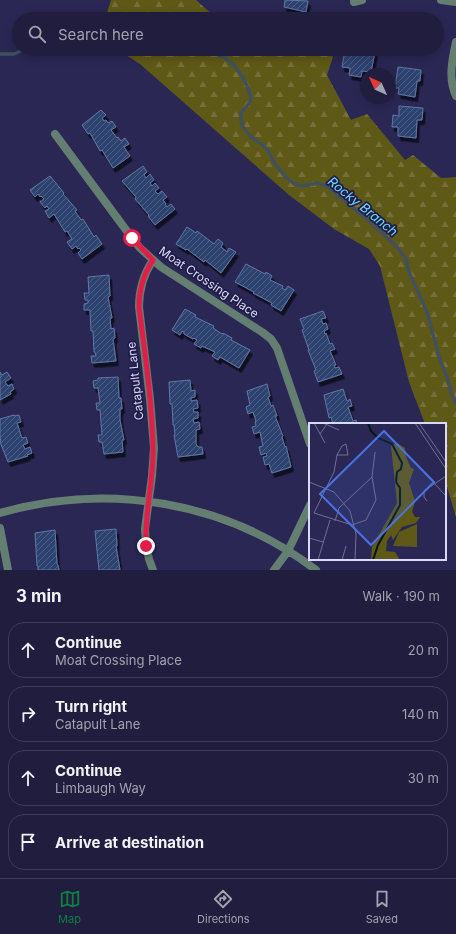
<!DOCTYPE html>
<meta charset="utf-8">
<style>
:root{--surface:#201d3f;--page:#282646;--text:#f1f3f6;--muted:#a2a2b0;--line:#3d3b59;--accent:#0b8043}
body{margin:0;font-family:Inter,sans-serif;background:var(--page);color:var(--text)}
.compass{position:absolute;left:360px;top:68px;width:36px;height:36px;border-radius:50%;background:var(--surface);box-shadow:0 2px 10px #0003;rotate:315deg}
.stop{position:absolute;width:12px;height:12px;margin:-9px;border:3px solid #e11d48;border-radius:50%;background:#fff}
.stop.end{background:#e11d48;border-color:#fff;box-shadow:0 1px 4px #0008}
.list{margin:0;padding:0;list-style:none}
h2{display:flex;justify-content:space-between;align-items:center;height:52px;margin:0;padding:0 16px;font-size:17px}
h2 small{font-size:13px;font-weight:400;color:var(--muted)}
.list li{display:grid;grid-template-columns:26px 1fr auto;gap:12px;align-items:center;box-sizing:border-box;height:56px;margin:0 8px 8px;padding:0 8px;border:1px solid var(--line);border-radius:16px}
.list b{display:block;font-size:15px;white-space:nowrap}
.list p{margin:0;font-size:13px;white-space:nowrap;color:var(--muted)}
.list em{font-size:13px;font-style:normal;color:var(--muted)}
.icon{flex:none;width:22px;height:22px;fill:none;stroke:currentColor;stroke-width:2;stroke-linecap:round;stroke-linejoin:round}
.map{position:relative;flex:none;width:456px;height:570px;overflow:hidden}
.search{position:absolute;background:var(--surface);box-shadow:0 2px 10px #0003;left:12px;right:12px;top:12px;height:44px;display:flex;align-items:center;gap:10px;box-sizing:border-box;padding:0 14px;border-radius:22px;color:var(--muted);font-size:15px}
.sheet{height:308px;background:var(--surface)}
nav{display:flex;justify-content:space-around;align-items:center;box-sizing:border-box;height:56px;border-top:1px solid var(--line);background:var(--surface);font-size:11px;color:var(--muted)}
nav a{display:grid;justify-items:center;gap:2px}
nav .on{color:var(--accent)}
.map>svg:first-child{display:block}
.forest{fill:url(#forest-firs)}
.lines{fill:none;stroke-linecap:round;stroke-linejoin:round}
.stream{stroke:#42505e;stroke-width:3.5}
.building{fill:url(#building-hatch);stroke:#5f77a6;filter:url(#shadow)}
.minor{stroke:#647e71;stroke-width:8}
.route{stroke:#e11d48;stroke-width:5}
.labels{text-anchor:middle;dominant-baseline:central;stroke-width:3.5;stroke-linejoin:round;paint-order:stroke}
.street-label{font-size:12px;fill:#d9daf7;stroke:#211d49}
.water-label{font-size:13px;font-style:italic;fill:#6dd9ff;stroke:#211d49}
.inset-river{fill:none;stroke:#02151d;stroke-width:2}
.inset-road{fill:none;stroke:#706f95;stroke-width:1}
.view{fill:#4c71e0;fill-opacity:0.15;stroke:#4c71e0;stroke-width:2}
.inset-edge{fill:none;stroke:#d9daf7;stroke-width:2}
</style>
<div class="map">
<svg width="456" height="570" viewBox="0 0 456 570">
<defs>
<pattern id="forest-firs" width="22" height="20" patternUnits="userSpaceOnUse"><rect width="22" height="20" fill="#5f5917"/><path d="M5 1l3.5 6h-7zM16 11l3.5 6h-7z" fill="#75703a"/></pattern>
<pattern id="building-hatch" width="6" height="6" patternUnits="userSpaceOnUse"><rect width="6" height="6" fill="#2f436f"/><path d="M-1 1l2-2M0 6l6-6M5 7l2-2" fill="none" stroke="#4d5e84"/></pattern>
<filter id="shadow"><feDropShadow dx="2.5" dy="4.5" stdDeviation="0" flood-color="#0009"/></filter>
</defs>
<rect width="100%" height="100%" fill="#2a2754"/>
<path class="forest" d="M111,0h85l19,17 5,2h-115z
M117,49h208l8,8 -6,18 24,45 16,-6 38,46 8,-5 28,23 15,-1v340l-11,-37v-56h-20l-16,-42 -29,-116 -11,-17 -35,-20 -45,-34 -149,-131z"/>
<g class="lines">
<path class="stream" d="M192,49c7,4 16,2 24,5 17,4 34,30 35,47l-10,12v7l2,7 8,10 8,5 8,7 8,15 9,11 9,8 9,3 16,-3 10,4 41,34 29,27 8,11 3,13 18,40 13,48 7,17 5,18 4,8
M0,54h14l11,-5"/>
</g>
<path class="building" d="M285,0l23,1 -2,11 -22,-5z
M345,49l21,3v-1l9,1 -4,20 -9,-1 -1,6 -12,-2 1,-7 -8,-1z
M398,67l23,3 -1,11h-3l-2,16 -17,-3 1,-6h-4z
M399,106l24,2 -1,12h-5l-1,18 -18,-2v-9h-6l1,-12 6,1z
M101,110l5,5 -4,3 2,3 2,-1 2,3 4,-2 4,6 -5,3 6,8 1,-1 3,4 4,-3 4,6 -5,3 6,9 -17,12 -11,-18 -2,1 -10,-18 -2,1 -6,-9z
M143,166l4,6 -3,3 2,3 4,-4 4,6 -4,3 2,3 3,-3 4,5 -4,3 3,3 4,-3 5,6 -4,3 3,4h-1l2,3 4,-3 4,5 -20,16 -7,-9 1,-1 -14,-16 1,-2 -14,-16z
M50,176l14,17 -1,1 14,16 -2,1 6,9 2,-1 11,18 2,-2 6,9 -20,15 -4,-6 3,-3 -2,-2 -1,1 -2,-3 -4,3 -5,-7 5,-3 -5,-8 -2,1 -11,-18 -5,4 -4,-7 4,-2 -2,-3 -2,2 -5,-6 4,-3 -3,-3 -1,1 -2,-3 -3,3 -5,-7z
M187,227l9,6 1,-2 17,13 4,-5 5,4 -2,4 6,5 2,-4 7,4 -15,21 -16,-13 -1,2 -17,-13 -1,1 -10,-6z
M246,264l19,10 1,-2 6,4 -2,4 13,6 -1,2 3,2 3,-4 6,4 -13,21 -10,-6 1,-2 -19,-10 1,-1 -19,-10z
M109,275l1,21 -2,1 4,21h-2l1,11 3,-1 1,10 -2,1 3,22 -24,2 -1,-7h5l-1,-4h-1l-1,-21h-2l-1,-21h-6v-6l4,-1v-3h-3l-1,-7h5l-1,-16z
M185,309l11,6 -1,2 19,9 -1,2 9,6 1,-1 9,5 -1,2 19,10 -11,18 -19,-11 -2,3 -6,-4 3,-4 -13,-6 -1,2 -7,-4 3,-4 -3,-2 -1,1 -9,-5v-2l-2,-1 -2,4 -8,-5z
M323,311l3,7 -5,1 2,5 3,-1 2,6 -4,2 1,3 1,-1 4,11 2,-1 3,6 -5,2 6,14h-2l1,3 4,-1 3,7 -24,8 -4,-11 2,-1 -8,-20h1l-7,-20 2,-1 -4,-10z
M0,372l2,3 5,-3 4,6 -6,4 3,4 4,-2 2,5 -4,3 1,2 -11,6z
M118,377l1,21h2l1,11h-2v11l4,20h-2l1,12 -19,2 -2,-12h-3l-1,-7h4l-2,-25h-3l-1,-7h4l-2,-15h-4l-1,-7 5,-1v-2z
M190,380l1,11 4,-1v7l-4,1v3l6,-1 1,8 -5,1 1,3h4v6l-5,1 1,4 5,-1 1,7 -4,1v14l2,3h4l1,7 -25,3 -4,-22h1l-1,-10h-1l-1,-21h-2l-1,-22z
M267,384l3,12 -2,1 3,9 2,-1 4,11h-2l8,20 -1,1 3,10 1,-1 5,21 -19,6 -3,-9 -4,1 -2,-8 4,-1 -1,-3 -5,2 -2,-8 4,-1 -3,-14 -6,2 -2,-7 4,-1 -1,-4 1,-1 -3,-9 -5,2 -2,-7 4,-2 -3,-14z
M343,389l4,12 3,-2 2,7 -4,1 5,14 3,-1 1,4h-24l-2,-7 -2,1 -5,-23z
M14,415v1l5,-1 2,7 -4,1 5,15 4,-1 2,6 -5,2 2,4 5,-2 2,6 -5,2 1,1 -20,6 -8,-20 1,-1 -1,-3v-19z
M116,529l1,17h-1l4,24h-21l-4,-39z
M55,530l2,34 1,1 1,5h-21v-4h-1l-2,-33z"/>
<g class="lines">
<path class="minor" d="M441,0l15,2
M354,2l8,-2
M456,42c-4,18 -8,37 0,54
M55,134l77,104 8,10 21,19 101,65 9,7 6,9 33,96
M153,260c-10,15 -14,30 -14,47l11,92 4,49 -2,28 -7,53 1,17 3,13 4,11
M0,513c108,-31 226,-12 316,57
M0,528l8,42
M274,570l14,-19 22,-46"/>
</g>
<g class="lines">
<path class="route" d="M132,238l21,22c-10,15 -14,30 -14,47 6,47 13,94 14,141 1,33 -9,65 -7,98"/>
</g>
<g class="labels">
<g class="street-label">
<text transform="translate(209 282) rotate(34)">Moat Crossing Place</text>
<text transform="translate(135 381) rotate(-96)">Catapult Lane</text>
</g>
<g class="water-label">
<text transform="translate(363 206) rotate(39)">Rocky Branch</text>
</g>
</g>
<g transform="translate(309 423)">
<rect width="137" height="137" fill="#2a2754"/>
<path d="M108,101v23l-24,-1 6,-14z" fill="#5f5917"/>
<path d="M88,20l8,5 1,9 5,11 3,1 -5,14 6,18 -3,11 3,5h5l-4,6 -14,4 -9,13 -2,-5 -4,6 -1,10 9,1 5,8h-29l1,-13 25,-44 -6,-57z" fill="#5f5917"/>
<path class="inset-river" d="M59,0l3,8 7,7 14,6 10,19 -1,6 -4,3 -1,10 4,6v17l-22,40 -5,15"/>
<path class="inset-road" d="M5,0l11,20M14,0l16,7M106,0l31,46M110,0l27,39M11,11l7,-10M28,32l5,-9 4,-2 2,11h-11l-3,17 -20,41 38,12 14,-5 10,-20 -4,-23 3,-25M0,42v16M114,48l22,24M0,59l25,10 16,19 6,23 -1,26M118,78l-3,-4v-6l22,-15M26,98l4,-13 33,-31M0,115l14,4M9,137l12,-40M33,137l4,-14"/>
<path class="view" d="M75,8l50,51 -63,63 -51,-51z"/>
<rect width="137" height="137" class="inset-edge"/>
</g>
</svg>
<svg class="compass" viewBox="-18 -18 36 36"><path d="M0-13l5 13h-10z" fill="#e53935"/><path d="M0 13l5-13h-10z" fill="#a2a2b0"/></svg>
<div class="stop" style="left:132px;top:238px"></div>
<div class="stop end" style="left:146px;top:546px"></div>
<div class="search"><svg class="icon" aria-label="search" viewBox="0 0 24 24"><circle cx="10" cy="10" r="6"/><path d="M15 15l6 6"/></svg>Search here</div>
</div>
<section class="sheet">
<h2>3 min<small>Walk · 190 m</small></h2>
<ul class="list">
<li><svg class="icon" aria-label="ahead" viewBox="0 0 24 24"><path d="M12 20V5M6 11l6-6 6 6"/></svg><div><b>Continue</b><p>Moat Crossing Place</p></div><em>20 m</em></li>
<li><svg class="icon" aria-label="right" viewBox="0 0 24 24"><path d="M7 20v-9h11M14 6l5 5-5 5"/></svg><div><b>Turn right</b><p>Catapult Lane</p></div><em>140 m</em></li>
<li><svg class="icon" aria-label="ahead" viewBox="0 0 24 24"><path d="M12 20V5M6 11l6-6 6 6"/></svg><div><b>Continue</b><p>Limbaugh Way</p></div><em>30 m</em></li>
<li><svg class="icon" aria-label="arrive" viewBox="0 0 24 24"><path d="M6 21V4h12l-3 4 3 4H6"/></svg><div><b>Arrive at destination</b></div></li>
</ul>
</section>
<nav>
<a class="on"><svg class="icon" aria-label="map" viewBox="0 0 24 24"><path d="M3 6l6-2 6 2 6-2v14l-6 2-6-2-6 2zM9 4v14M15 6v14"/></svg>Map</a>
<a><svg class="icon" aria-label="directions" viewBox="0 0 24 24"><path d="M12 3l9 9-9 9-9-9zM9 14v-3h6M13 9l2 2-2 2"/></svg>Directions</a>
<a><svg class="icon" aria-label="saved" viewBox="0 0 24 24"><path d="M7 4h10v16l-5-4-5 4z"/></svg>Saved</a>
</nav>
